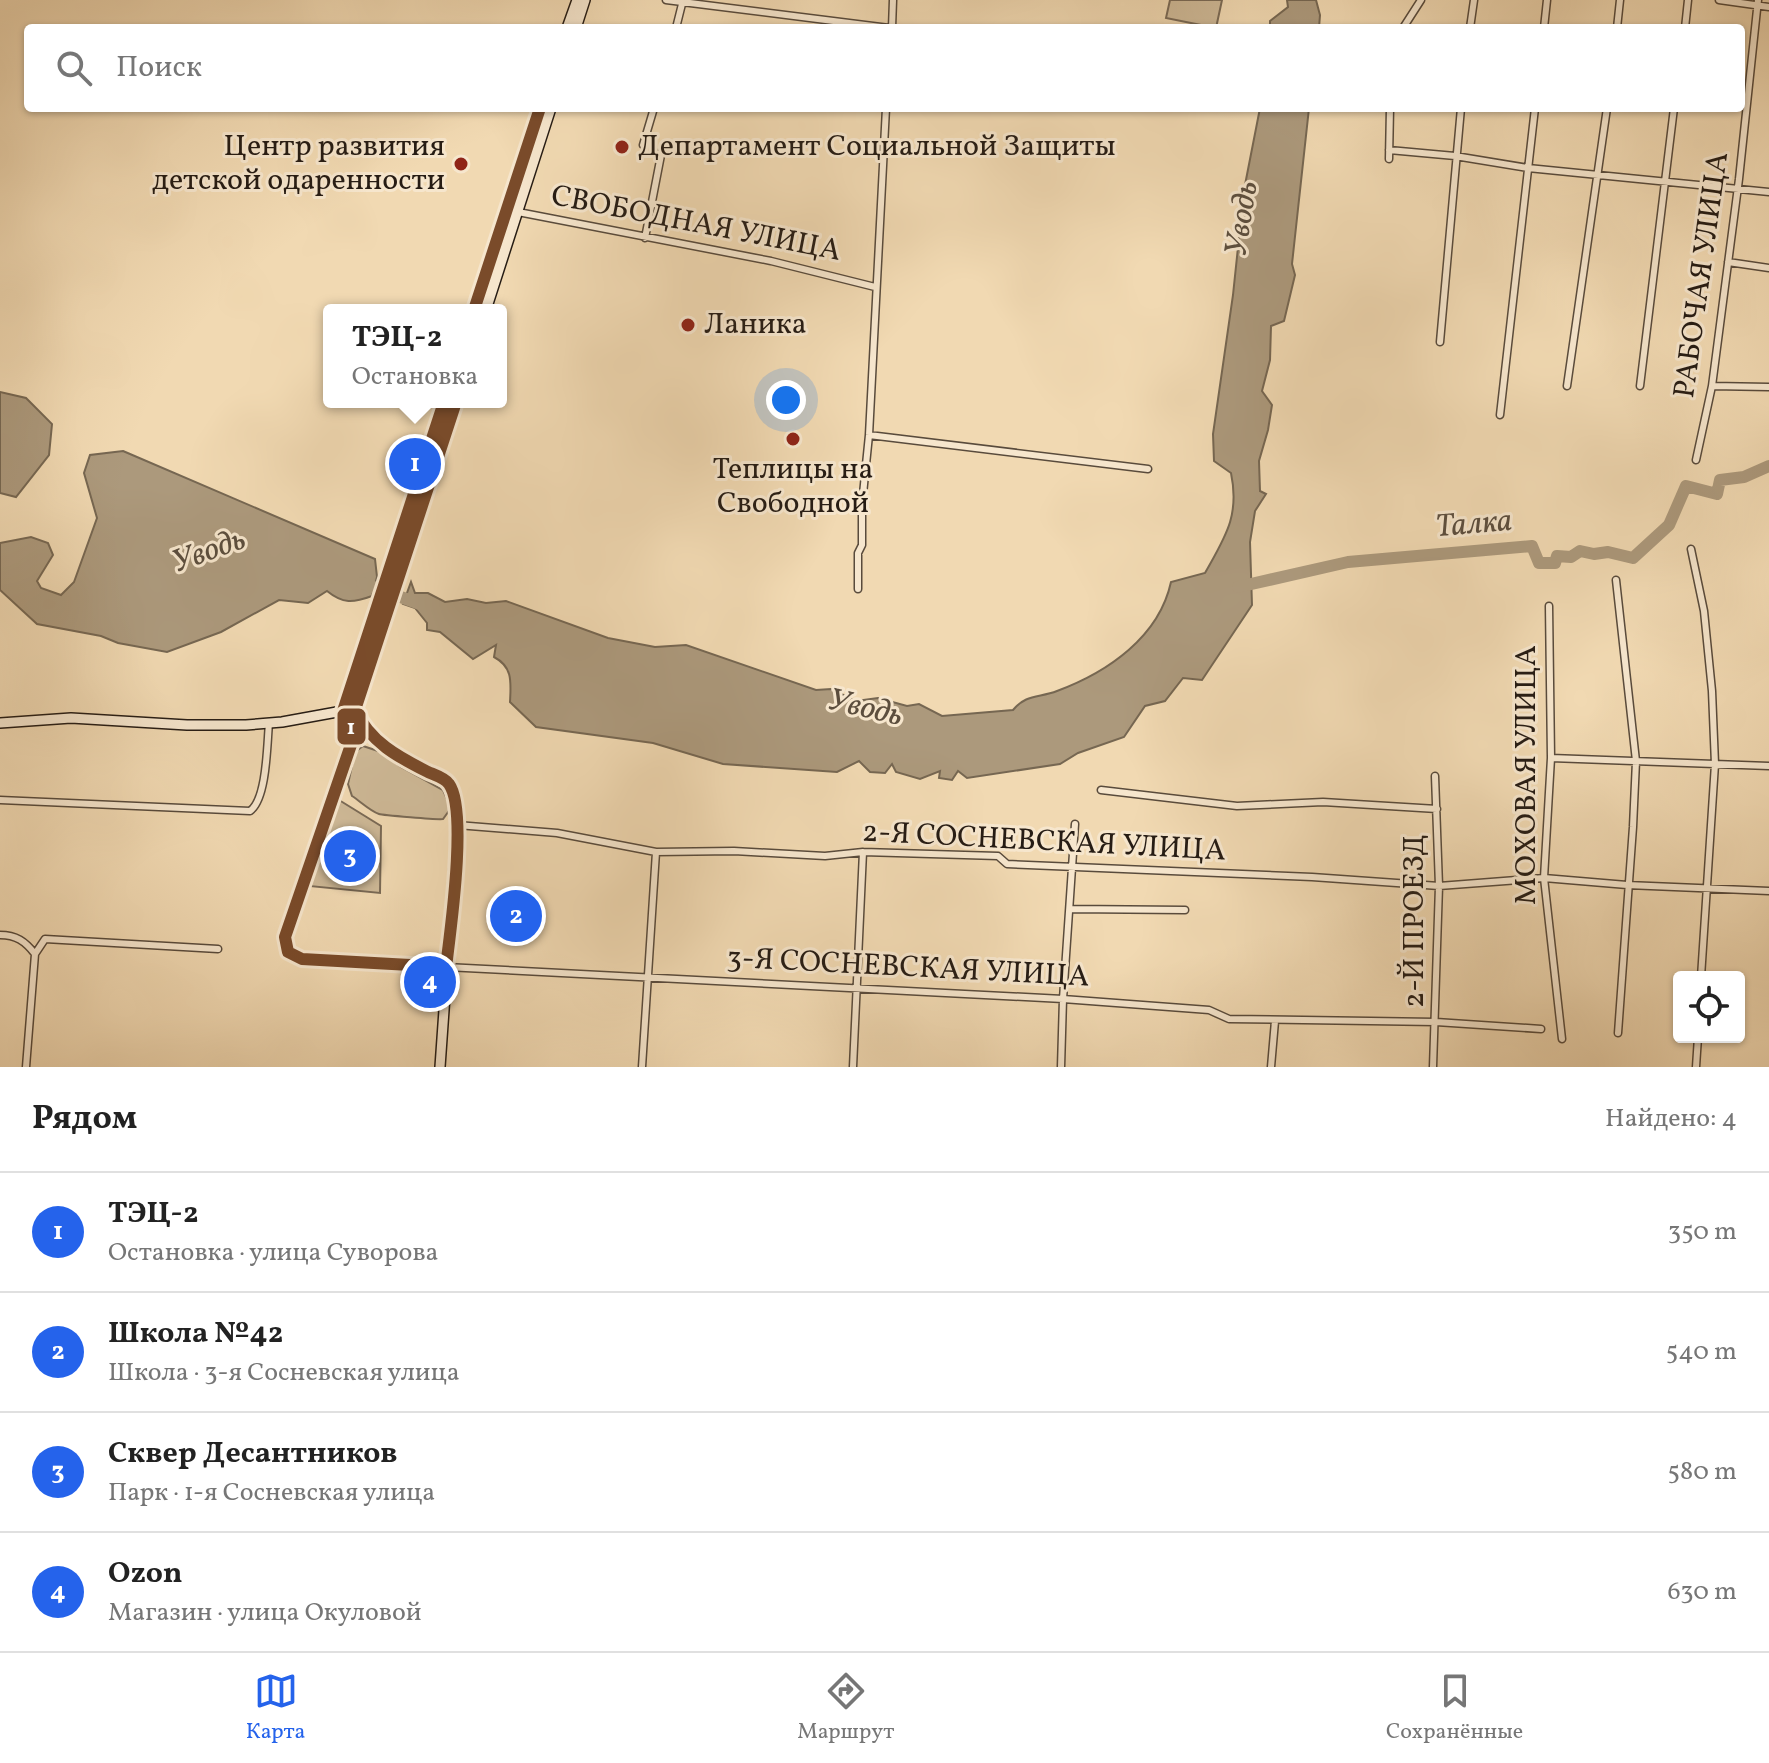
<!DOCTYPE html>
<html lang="ru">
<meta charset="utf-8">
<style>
:root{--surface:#fff;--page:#f2f2f2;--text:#222;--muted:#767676;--line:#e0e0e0;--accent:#2563eb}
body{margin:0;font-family:Vollkorn,serif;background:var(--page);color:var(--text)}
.controls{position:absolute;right:24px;bottom:24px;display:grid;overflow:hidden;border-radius:8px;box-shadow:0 2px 6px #0004}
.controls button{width:72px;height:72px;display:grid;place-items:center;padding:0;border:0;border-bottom:2px solid var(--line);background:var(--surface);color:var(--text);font:40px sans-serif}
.you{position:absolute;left:786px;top:400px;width:28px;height:28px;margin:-20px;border:6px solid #fff;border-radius:50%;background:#1a73e8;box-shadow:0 0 0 12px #1a73e833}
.badge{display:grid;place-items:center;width:52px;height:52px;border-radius:50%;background:var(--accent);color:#fff;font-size:26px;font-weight:700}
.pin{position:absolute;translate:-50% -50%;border:4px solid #fff;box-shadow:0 2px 8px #0006}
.popup{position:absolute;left:323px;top:304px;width:184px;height:104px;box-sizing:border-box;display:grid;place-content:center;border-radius:8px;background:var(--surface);filter:drop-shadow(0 2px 6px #0005);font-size:26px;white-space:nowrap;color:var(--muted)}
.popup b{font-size:30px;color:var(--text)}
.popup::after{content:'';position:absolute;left:50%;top:100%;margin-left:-16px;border:16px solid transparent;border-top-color:var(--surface)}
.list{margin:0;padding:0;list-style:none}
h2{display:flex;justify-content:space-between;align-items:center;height:104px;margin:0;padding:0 32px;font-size:34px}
h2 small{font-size:26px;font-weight:400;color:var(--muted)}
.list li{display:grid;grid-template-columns:52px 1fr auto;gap:24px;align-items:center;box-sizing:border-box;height:120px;padding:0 32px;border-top:2px solid var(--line)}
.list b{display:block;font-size:30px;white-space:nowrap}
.list p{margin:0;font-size:26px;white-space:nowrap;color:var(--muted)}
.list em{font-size:26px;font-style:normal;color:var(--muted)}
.icon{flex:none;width:44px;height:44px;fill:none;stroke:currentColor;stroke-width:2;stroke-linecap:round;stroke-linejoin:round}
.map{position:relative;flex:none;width:1769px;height:1067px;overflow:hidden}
.search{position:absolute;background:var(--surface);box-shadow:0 2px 6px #0004;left:24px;right:24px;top:24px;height:88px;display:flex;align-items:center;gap:20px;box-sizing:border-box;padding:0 28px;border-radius:8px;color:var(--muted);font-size:30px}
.sheet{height:584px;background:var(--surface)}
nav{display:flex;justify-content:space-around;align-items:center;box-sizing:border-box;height:112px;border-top:2px solid var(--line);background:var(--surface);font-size:22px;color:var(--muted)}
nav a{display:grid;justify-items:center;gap:4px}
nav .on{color:var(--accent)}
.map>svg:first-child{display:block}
.green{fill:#ceb997;stroke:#7a6a56;stroke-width:2}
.water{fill:#ac997c;stroke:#766752;stroke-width:2}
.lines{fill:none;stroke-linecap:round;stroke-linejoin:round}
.river{stroke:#ac997c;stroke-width:12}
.street-casing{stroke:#594b3c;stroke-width:9}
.secondary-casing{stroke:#261c14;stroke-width:12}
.street{stroke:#f6e6cd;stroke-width:6}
.secondary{stroke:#f6e6cd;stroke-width:9}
.bus-1-casing{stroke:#f6e6cd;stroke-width:18}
.bus-1{stroke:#7a4b2a;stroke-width:12}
.poi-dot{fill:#8f2418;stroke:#f6e6cd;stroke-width:3}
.labels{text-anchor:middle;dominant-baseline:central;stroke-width:6;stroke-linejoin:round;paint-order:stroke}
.poi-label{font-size:30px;fill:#261c14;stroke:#f6e6cd;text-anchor:start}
.street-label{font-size:30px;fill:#261c14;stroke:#f6e6cd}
.water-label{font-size:32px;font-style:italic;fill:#5c4e3e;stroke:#f6e6cd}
.line-badge{stroke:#f6e6cd;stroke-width:3}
.badge-label{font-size:22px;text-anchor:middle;font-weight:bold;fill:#fff}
</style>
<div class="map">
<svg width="1769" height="1067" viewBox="0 0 1769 1067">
<rect width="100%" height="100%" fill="#f1d9b2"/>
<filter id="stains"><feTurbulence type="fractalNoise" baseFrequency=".0025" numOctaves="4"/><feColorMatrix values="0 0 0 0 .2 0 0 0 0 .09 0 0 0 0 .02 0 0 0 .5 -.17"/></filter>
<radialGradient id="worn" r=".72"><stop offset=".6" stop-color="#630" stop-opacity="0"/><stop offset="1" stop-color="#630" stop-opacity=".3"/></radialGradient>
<path class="green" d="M1170,0h52l-6,28 -50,-10z
M363,746l18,6 20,15 42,23 8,18 -8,11c-5,1 -61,-4 -64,-5 -9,-3 -19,-13 -27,-18l-4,-12 7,-32z
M339,800l42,26 -1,67 -71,-7z"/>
<path class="water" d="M1287,0h29l4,15 -1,13h-49v-7l18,-14z
M1260,108h49l-17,156 3,11 -11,46 -13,5 -1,34 -8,31 10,14 -4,25 -9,31 1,30 6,3 -11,17 -5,31 2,63 -50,75 -19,-2 -18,23 -20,5 -21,31 -46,16 -18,11 -93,14 -9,-7 -6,9 -13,-2 1,-7 -20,8 -24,-7 -4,-8 -7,9 -15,-1 -11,-11 -22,11 -114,-8 -70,-21 -117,-16 -26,-25c1,-20 3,-35 -16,-45l2,-12 -23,14 -33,-27 -13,-2v-7l-12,-15 -12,-4 8,-22 4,11h13l17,9 22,-3 19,4 20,-2 102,37 47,9 31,-2 130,45 15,-1 25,12 22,-3 29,8 12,-2 23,12 71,-6c13,-16 26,-12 44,-19 51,-19 102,-54 114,-109l34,-9c20,-36 35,-57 26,-100l-17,-12 -1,-27 20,-139 11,-105z
M0,392l26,6 26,26 -3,31 -33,42 -16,-4z
M123,451l252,108 2,18 -5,19c-19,7 -29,8 -45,-5l-19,12 -29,-3 -58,32 -54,20 -49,-9 -17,-7 -64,-12 -37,-34v-47l31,-6 17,6 5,12 -16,26 4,7 20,7 13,-13 23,-64 -13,-45 6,-18z"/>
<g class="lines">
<path class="river" d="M362,583l58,21
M1238,587l110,-25 184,-16 7,17h16l2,-7 14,1 9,-6 14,3 14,-2 25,6 36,-33 17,-39 31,8 3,-14 24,-3 25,-11"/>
<defs>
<path id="street" d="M666,0l223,28
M1719,0l50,7
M676,28l6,-24
M892,28l1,-28
M1403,28l18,-28
M1470,28l4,-28
M1544,28l3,-28
M1617,28l3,-28
M1685,28l3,-28
M643,145l11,-37
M1389,150l66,6 73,12 241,24
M1389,159l1,-51
M518,212l253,49 104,26
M645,238l17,-88
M1728,262l41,6
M1440,342l21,-234
M1567,386l40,-278
M1640,386l34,-278
M1712,386l57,1
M1500,415l35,-307
M869,435l279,34
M1696,460l16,-74 27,-207 19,-179
M1691,549l13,62 8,80 3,73 -14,213
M1616,580l20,181 -3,66 -15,206
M858,589v-36l4,-8v-41l7,-69 17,-327
M1549,606l2,152 -7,120 18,161
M1551,758l218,8
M1101,790l136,16 86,-4 114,7
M0,800l250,11c17,-12 17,-67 19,-88
M457,825l100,8 99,19 78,-1 91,5 38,-4 135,4 9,8 305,13 127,9 105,-8 83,7 142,6
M1070,909l115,1
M0,935c16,0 25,6 35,19l10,-15 173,10
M446,967l617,32 146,11 20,9 207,3 105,7
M26,1067l9,-113
M642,1067l14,-215
M853,1067l10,-215
M1061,1067l2,-68 12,-175
M1271,1067l4,-46
M1433,1067l6,-181 -4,-110
M1696,1067l2,-30"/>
<path id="secondary" d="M567,28l10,-28
M576,28l9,-28
M474,310l66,-202
M486,310l65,-202
M355,710c17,50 92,54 101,89 2,8 1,18 1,26l-17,242
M355,710l101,-308
M343,711l9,17 1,11 -68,198v8l3,7 14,7 144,8
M343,711l101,-309
M0,723l71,-5 116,7h59l36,-3 66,-12"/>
</defs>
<use href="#street" class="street-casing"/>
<use href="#secondary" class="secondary-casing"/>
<use href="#street" class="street"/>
<use href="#secondary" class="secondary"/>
<defs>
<path id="bus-1" d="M474,310l66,-202
M444,402l-101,309 9,17 1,11 -68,198 3,15 14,7 144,8c4,-34 22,-157 3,-183 -4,-6 -14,-9 -21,-12 -30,-15 -58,-30 -73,-62l101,-308"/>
</defs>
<use href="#bus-1" class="bus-1-casing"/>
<use href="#bus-1" class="bus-1"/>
</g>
<g class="poi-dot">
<circle cx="622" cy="147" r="8"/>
<circle cx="461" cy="164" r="8"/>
<circle cx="688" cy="325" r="8"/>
<circle cx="793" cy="439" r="8"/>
</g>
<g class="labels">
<g class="poi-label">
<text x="445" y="147" text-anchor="end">Центр развития<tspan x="445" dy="34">детской одаренности</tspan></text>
<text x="638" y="147">Департамент Социальной Защиты</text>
<text x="704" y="325">Ланика</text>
<text x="793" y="470" text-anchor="middle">Теплицы на<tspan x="793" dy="34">Свободной</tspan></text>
</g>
<g class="street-label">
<text transform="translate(696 224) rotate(11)">СВОБОДНАЯ УЛИЦА</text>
<text transform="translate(1702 275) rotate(-82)">РАБОЧАЯ УЛИЦА</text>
<text transform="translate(1527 775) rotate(-90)">МОХОВАЯ УЛИЦА</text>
<text transform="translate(1044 842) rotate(3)">2-Я СОСНЕВСКАЯ УЛИЦА</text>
<text transform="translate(1415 921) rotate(-90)">2-Й ПРОЕЗД</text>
<text transform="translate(908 968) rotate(3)">3-Я СОСНЕВСКАЯ УЛИЦА</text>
</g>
<g class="water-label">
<text transform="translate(1243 219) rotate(-81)">Уводь</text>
<text transform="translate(1474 525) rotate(-5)">Талка</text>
<text transform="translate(209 552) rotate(-20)">Уводь</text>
<text transform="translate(865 709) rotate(13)">Уводь</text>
</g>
</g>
<rect class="line-badge" x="336" y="707" width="31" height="39" rx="8" fill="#7a4b2a"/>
<g class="badge-label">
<text x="351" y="734">1</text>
</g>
<rect width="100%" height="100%" filter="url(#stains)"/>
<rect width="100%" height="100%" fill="url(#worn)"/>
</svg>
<div class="controls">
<button><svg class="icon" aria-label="locate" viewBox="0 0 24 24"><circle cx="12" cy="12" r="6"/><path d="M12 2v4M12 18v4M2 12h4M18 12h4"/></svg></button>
</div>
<div class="you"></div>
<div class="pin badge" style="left:415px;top:464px">1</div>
<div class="popup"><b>ТЭЦ-2</b>Остановка</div>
<div class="pin badge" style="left:516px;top:916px">2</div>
<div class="pin badge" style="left:350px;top:856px">3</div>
<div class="pin badge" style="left:430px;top:982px">4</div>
<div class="search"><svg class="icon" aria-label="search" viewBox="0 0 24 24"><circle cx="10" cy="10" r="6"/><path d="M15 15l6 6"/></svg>Поиск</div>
</div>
<section class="sheet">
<h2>Рядом<small>Найдено: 4</small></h2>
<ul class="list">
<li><span class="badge">1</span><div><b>ТЭЦ-2</b><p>Остановка · улица Суворова</p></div><em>350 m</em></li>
<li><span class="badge">2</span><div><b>Школа №42</b><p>Школа · 3-я Сосневская улица</p></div><em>540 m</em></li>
<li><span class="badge">3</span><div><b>Сквер Десантников</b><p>Парк · 1-я Сосневская улица</p></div><em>580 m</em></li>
<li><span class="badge">4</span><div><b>Ozon</b><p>Магазин · улица Окуловой</p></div><em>630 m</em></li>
</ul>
</section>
<nav>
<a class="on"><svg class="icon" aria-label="map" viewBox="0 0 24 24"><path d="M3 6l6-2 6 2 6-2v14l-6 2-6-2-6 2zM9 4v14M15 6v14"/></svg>Карта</a>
<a><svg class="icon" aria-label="directions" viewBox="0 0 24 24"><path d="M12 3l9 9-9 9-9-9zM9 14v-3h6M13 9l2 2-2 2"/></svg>Маршрут</a>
<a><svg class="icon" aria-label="saved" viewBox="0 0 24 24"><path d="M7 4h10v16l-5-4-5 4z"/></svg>Сохранённые</a>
</nav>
